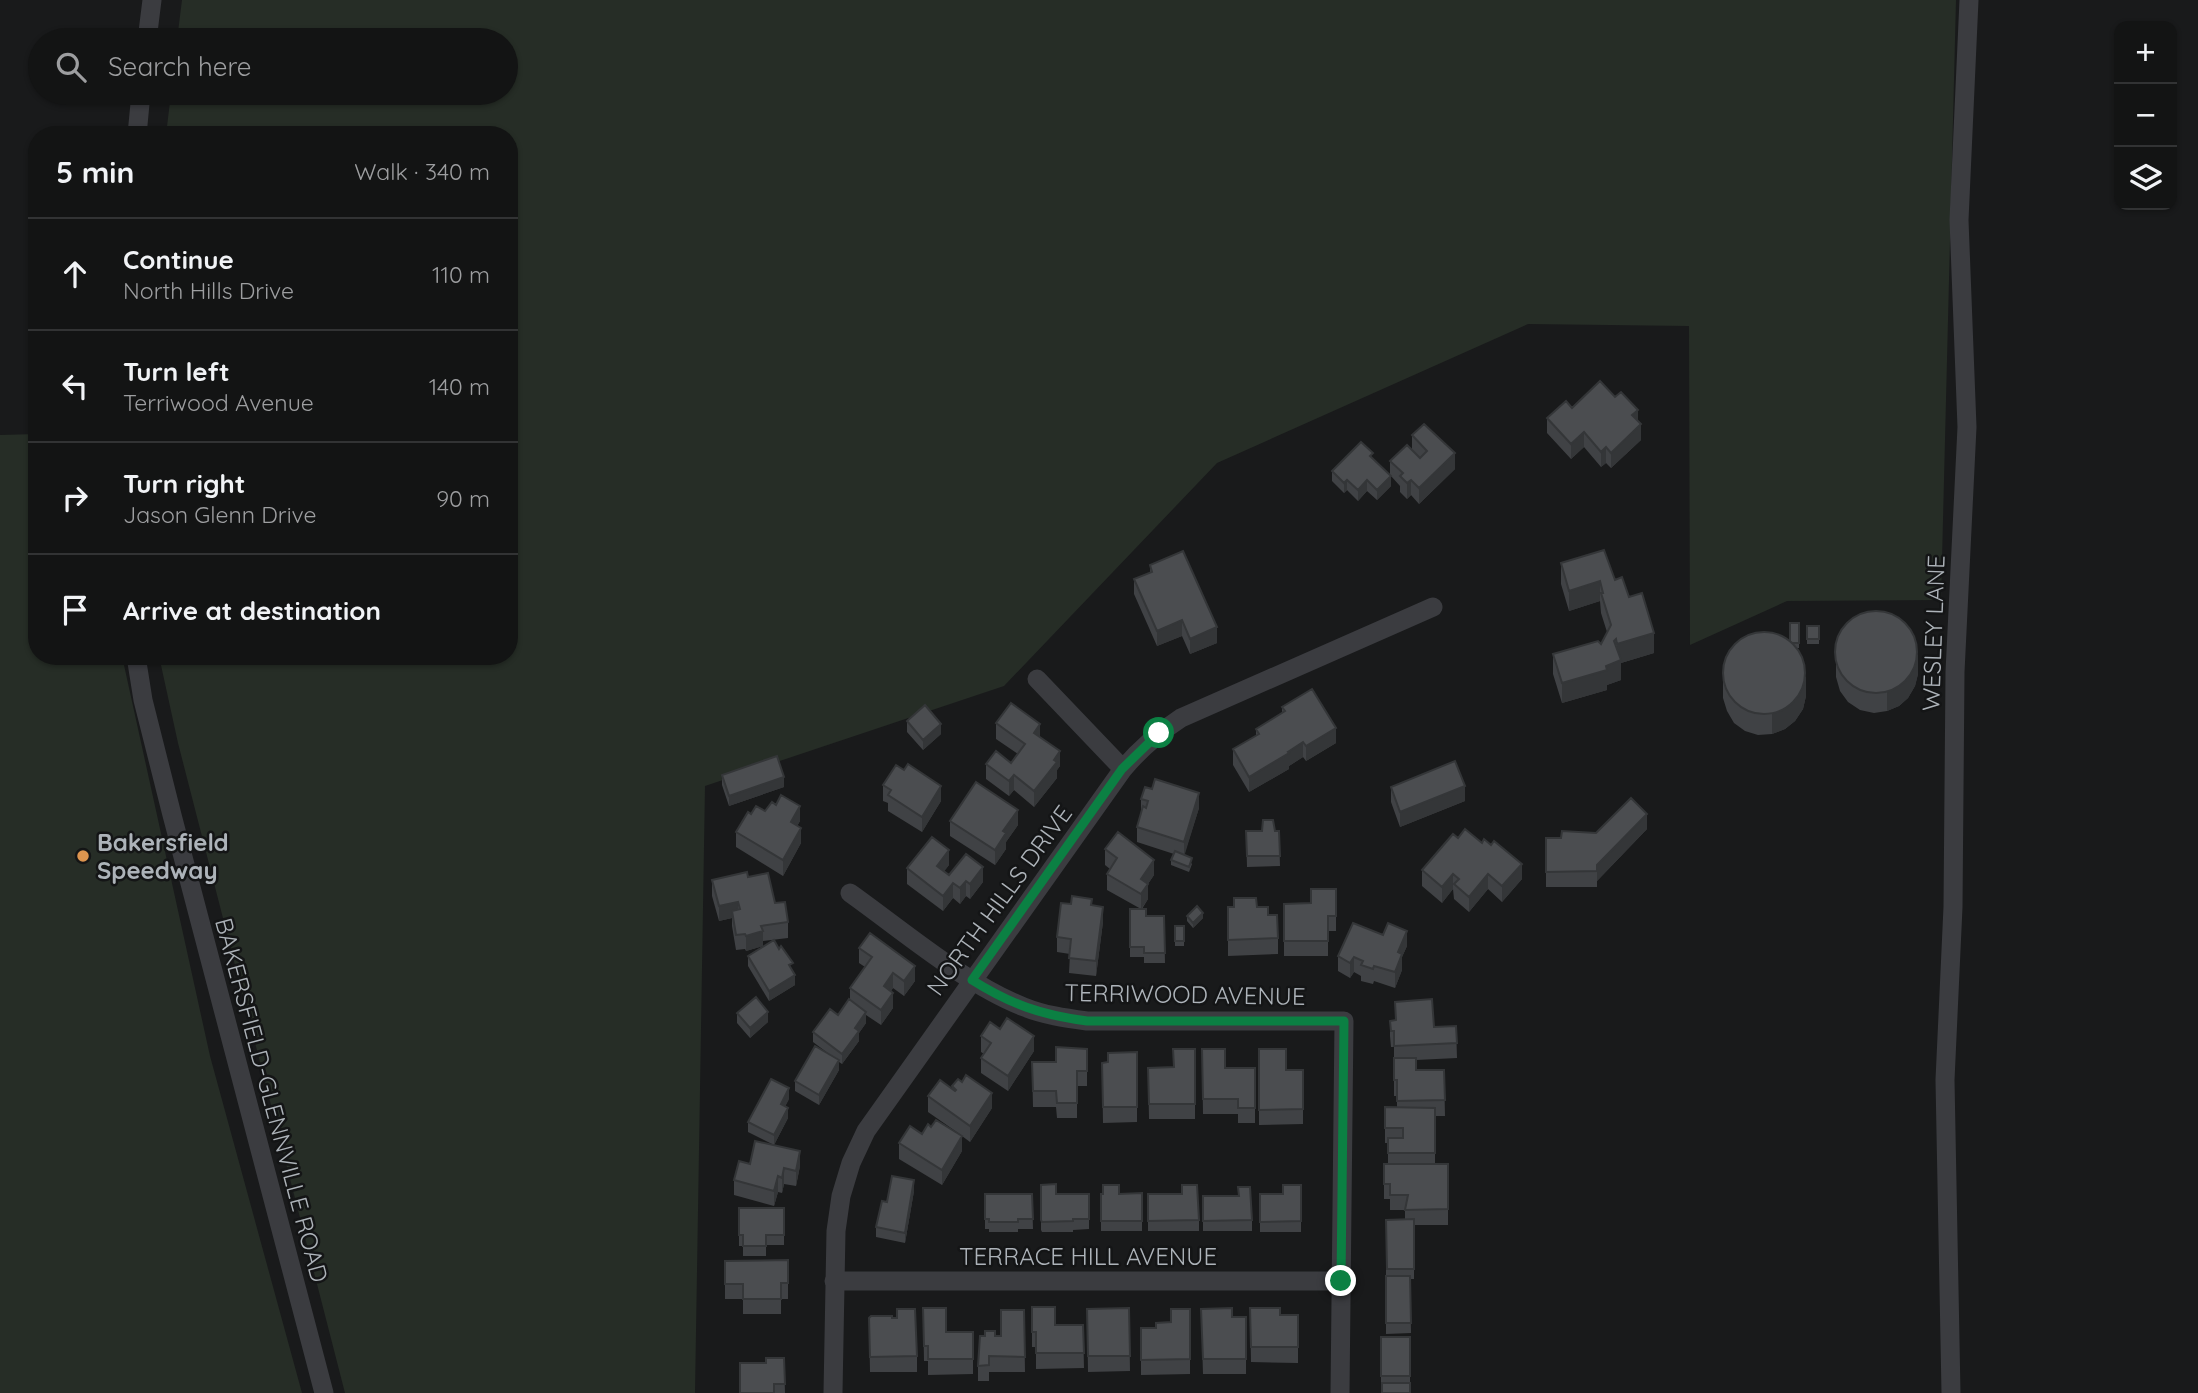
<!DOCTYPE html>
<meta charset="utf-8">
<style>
:root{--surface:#131414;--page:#202122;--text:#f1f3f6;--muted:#9d9ea0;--line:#323334}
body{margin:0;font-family:Quicksand,sans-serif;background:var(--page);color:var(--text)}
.controls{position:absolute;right:21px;top:21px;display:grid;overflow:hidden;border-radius:14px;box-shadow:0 2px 5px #0004}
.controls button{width:63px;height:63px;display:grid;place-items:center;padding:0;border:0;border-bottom:2px solid var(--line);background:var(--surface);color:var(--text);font:35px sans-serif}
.stop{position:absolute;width:21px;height:21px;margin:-16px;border:5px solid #0b8043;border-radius:50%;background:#fff}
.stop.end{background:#0b8043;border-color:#fff;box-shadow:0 2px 7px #0008}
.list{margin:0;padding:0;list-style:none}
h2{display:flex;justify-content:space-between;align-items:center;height:91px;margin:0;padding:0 28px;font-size:30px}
h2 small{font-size:23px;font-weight:400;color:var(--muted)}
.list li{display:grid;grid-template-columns:46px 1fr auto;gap:21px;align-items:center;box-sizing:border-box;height:112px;padding:0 28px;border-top:2px solid var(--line)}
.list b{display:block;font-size:26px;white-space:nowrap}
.list p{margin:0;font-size:23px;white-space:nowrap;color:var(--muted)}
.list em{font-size:23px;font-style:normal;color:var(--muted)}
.icon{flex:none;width:38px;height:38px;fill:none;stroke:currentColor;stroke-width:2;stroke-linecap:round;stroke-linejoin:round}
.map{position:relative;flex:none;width:2198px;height:1393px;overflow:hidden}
.search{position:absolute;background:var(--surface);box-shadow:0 2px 5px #0004;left:28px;top:28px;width:490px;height:77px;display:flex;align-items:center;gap:18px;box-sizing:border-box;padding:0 24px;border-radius:38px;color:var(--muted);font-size:26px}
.panel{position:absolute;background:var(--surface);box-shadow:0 2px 5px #0004;left:28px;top:126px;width:490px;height:539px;border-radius:28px}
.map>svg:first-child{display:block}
.green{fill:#262d26}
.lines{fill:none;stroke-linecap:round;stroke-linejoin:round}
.minor{stroke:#3b3c40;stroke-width:19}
.wall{fill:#404245}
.shaded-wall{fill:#343638}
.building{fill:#4b4d50;stroke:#343638;stroke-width:2}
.route{stroke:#0b8043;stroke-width:9}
.poi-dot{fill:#dd954f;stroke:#141516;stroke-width:2.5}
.labels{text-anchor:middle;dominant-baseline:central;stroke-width:5;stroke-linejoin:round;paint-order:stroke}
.street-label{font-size:24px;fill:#adb3b9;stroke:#141516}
.poi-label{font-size:24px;font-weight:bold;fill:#adb3b9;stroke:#141516;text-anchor:start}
</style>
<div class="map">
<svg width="2198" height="1393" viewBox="0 0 2198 1393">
<rect width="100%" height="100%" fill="#191a1b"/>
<path class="green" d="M182,0h1774l-15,600 -154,1 -97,44 -1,-319 -161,-2 -311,139 -213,223 -299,100 -10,607h-350l-167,-650 -19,-87h350v-521h-343l5,-42h335v-53h-329z
M37,434v222h85l88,400 92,337h-302v-958z"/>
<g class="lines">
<path class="minor" d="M147,40l5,-40
M137,135l4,-42
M136,656l7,44 29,115 152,578
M1037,679l86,90
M850,893c52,37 115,91 174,114 20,8 41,11 63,14h257l-4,372
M834,1281h507
M833,1393l3,-162 5,-35 10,-33 15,-32 257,-362c17,-20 35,-36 58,-51l252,-111
M1951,1393l-6,-313 8,-173 2,-235 12,-245 -8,-207 10,-220"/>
</g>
<path class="wall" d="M1572,408l66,13 3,19 -30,28 -5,-5 -5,4 -17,-20 -13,12 -24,-26v-15z
M1412,435l43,34 -36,35 -8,-9 -4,4 -7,-7v-6l-9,-10v10l-14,14 -10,-9 -9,10 -11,-11 -3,3 -12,-12v-10l41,-12 17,16v-14l22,-11z
M1561,563l54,17 14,17 25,56 -33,10v17l-14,5v5l-45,13 -9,-29v-20l48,-10 6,-12 -6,-19 -1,-12 -31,10 -8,-27z
M1150,565l67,78 -27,11 -8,-18 -25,10 -23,-52v-15l16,-6z
M1799,623v25h-2l9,48 -3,13 -8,12 -10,8 -13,5 -14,1 -13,-4 -11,-8 -7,-12 -4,-13v-20l67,-37z
M1807,626h12v18h-12z
M1836,643l82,31 -3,12 -7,12 -9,8 -12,5 -13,2 -14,-3 -12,-8 -8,-11 -4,-14z
M1282,707l54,36 -30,18 -3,-4 -14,9v3l-40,23 -16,-27v-16l23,-13v-7l26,-16z
M907,721l34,13 -18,16 -16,-18z
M996,723l44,14 20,29 -3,4v8l-23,29 -20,-17 -5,6 -23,-17v-15l25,-1 7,-9 -22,-15z
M722,775l62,12 -55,19 -7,-21z
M883,785l58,16 -19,31 -34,-21v-8l-5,-2z
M1391,787l74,14 -65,26 -9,-25z
M1141,799l58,9 -15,47 8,9 -3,8 -18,-7v-5l3,-6 -37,-12v-15l4,-13z
M765,811l35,10 -3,5 4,17 -18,33 -47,-29v-15l15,-18z
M950,821l68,4 -12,17v7l-11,16 -45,-29z
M1647,829l-50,52v6h-51v-49h15l35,-5z
M1246,831h33l1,35 -33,1z
M1458,838l64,41 -20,23 -14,-13 -19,23 -15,-13 -1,-10 -11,14 -20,-17v-16z
M1105,849l49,26 -6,9v15l-6,10 4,7h18l1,47h-21v-6h-14v-48h11l-34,-19v-16l3,-5 -5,-4z
M949,865l-5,6 5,4 34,7 -13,17 -4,-3 -6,8 -7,-6 -10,13 -36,-27v-16z
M748,877l27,26 13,19v16l-25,3v5l-17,5 -1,-2 -9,1 -4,-24v-8l-13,3 -7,-25v-16z
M1336,889v42h-8v25h-44v-52l27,-1z
M1092,906l11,16 -7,54 -27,-3 1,-19 -13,-2v-15z
M1228,907h29l11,8 10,23v16l-50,2z
M1187,916l16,2 -10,10 -6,-7z
M1175,926h9v20h-9z
M1383,935l24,11 -5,11v13l-7,18 -21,-7 -1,3 -12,-3v-5l-7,-4 -4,6 -12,-7v-15z
M859,948l56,33 -11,15 -11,-8 -2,3 2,17 -12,17 -15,-10v8l-7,10v8l-17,23 -3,-2v8l-20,35 -24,-14v-10l34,-27 -16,-12v-10l25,-17 12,-15v-12l15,-21 -6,-4z
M779,949l14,23 2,13 -26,16 -21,-35v-10z
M1395,1002l39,25 22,-1 1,32 -41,2v10h28l1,46h-10v48h13v61h-34v54h-4l1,54 -25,1v-114h19v-10h-15v-11h-6v-35h4v-21h-3v-36h12v-11h-3v-49h-3l-1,-11v-15l5,-1z
M737,1013l31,9 -18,16 -13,-15z
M981,1036l53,15 -26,40 -27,-18v-15l3,-4 -3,-2z
M1087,1049v37h-10v32h-20l-1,-11h-23l-1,-45h24z
M1195,1049v70h-46l-1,-51 25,-1z
M1202,1049l23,19h30v55h-17v-9h-35z
M1259,1049l27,21h17v54l-44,1z
M1137,1052v70l-34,1 -1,-60 6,-1z
M952,1086l40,22 -22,34 -8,-6v15l-20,34 -43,-26v-16l23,-9 9,-7 30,8 -33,-23v-16l24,-7z
M789,1099l-4,7 3,12 -14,27 -26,-13v-10z
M750,1164l50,2 -4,20 -12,-2 -2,9 -4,-1 -4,14 -40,-11v-15z
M1041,1185l15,9h33v35l-16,1v2h-31l-1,-2z
M1301,1185v47h-41v-38h23z
M914,1191l-9,52 -29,-6v-10l11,-25z
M1142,1193v38h-41v-37z
M985,1194h47l1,35h-15v3h-29v-3h-4z
M1148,1194l51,26v11h-51z
M1203,1196l49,24v11h-49z
M739,1208h45v37h-18v11h-23v-10h-4z
M788,1260v39h-7v15h-38v-15h-18v-38z
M1032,1307l23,18h28l1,43 -48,1v-22h-4z
M923,1308l23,24h27v42l-45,1v-14h-4z
M1129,1308l1,63 -42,1 -1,-63z
M1250,1308l30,7h18v48l-47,-1z
M1190,1309v65l-49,1v-47h15l15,-6z
M1201,1309l31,8h14v57h-43z
M1024,1310l1,62h-36v9h-11v-15l17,-30h6z
M869,1318h23l25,38v16h-47z
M1381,1337l29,39v17l-29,-7z
M784,1358l1,35h-45l26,-30z"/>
<path class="shaded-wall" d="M1638,410v16l-6,-11z
M1641,424v16l-30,28v-15z
M1584,432v15l-13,12v-15z
M1606,447v16l-5,4v-15z
M1455,453v16l-36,35v-16z
M1391,476v10l-14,14v-10z
M1347,480v10l-3,3v-10z
M1367,480v11l-9,10v-11z
M1411,480v15l-4,4v-16z
M1600,581v20l-31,10v-20z
M1182,620v16l-25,10v-15z
M1217,627v16l-27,11v-15z
M1654,633v20l-33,10v17l-14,5v5l-45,13v-20l55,-21v-18z
M1918,654v20l-3,12 -7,12 -9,8 -12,5v-20z
M1806,676v20l-3,13 -8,12 -10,8 -13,5v-20z
M941,724v10l-18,16v-10z
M1040,724v16l-6,-7z
M1336,728v15l-30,18v-15z
M1303,742v15l-14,9v3l-40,23v-15z
M1060,751v15l-3,4v8l-23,29v-16z
M1014,775v15l-5,6v-15z
M784,777v10l-55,19v-10z
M941,786v15l-19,31v-15z
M1465,786v15l-65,26v-15z
M1199,793v15l-15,49v-15z
M800,806v15l-9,16v-15z
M1018,810v15l-12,17v7l-11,16v-15l8,-19z
M1647,814v15l-50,52v-16z
M801,828v15l-18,33v-16z
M949,850v15l-12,16v-15z
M1154,860v15l-13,19v-15z
M1522,864v15l-20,23v-16z
M983,867v15l-13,17v-15z
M1453,874v15l-11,14v-16z
M1488,874v15l-19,23v-15z
M966,881v15l-6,8v-16z
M953,883v15l-10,13v-15z
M1148,884v15l-7,10v-15z
M738,902v15l-6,-6v7l-13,3v-15z
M1103,907v15l-7,54v-15z
M1203,913v5l-10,10v-5z
M763,931v15l-17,5v-15z
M1407,931v15l-5,11v13l-7,18v-16l3,-20z
M1354,957v15l-4,6v-15z
M915,966v15l-11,15v-15z
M893,973v15l-9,14v-16z
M795,975v10l-26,16v-10z
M893,993v15l-12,17v-15z
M768,1012v10l-18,16v-10z
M866,1012v11l-7,10v8l-17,23v-10l13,-26z
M1034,1036v15l-26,40v-15z
M839,1060v10l-20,35v-10z
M789,1088v11l-8,16v-11z
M992,1093v15l-22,34v-16z
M788,1108v10l-14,27v-10z
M962,1136v15l-20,34v-15z
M800,1151v15l-4,20v-15z
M784,1168v16l-2,9v-15z
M778,1176v16l-4,14v-15z
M914,1180v11l-9,52v-10z"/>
<path class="building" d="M1600,381l15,16 6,-5 17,18 -6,5 9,9 -30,29 -5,-6 -5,5 -17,-20 -13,12 -24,-26 19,-17 6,7z
M1424,424l31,29 -36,35 -8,-8 -4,3 -7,-7 3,-3 -13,-12 17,-16 13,13 7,-7 -15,-16z
M1361,442l12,11 -3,3 21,20 -14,14 -10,-10 -9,10 -11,-10 -3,3 -12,-12z
M1604,550l11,30 7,-3 7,20 13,-4 12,40 -37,11 -1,-5 -2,2 7,19 -15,6 1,4 -45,13 -9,-29 45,-13 3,3 10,-19 -10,-32h2l-3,-12 -31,10 -8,-28z
M1183,551l34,76 -27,12 -8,-19 -25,11 -23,-52 18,-7 -2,-7z
M1835 652a41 41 0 1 1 82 0a41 41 0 1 1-82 0Z
M1790,623h9v20h-7l-2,-2z
M1807,626h12v13h-12z
M1723 673a41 41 0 1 1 82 0a41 41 0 1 1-82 0Z
M1312,689l24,39 -30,18 -3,-4 -15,10 1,1 -40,24 -16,-28 26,-15 -3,-5 29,-18 -3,-4z
M1011,703l29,21 -6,9 26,18 -6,9 3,2 -23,29 -20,-16 -5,6 -23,-17 10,-13 15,12 14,-19 -29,-21z
M925,705l16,19 -18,16 -16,-19z
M777,756l7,21 -55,19 -7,-21z
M1455,761l10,25 -65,26 -9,-25z
M908,764l33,22 -19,31 -34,-22 3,-5 -8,-5 13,-20 8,5z
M1155,779l44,14 -15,49 -47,-15 6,-21 3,2 2,-7 -7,-2 4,-12 7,2z
M976,782l42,28 -15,21 3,2 -11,17 -45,-29z
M781,795l19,11 -9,16 10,6 -18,32 -47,-28 12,-20 3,2 5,-8 9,5 7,-9 4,3z
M1631,798l16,16 -50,51v6l-51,1v-34h15l1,-7 34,2z
M1263,820h10l2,11h4l1,25h-33l-1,-25h16z
M1465,829l17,14 2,-4 7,6 3,-4 28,23 -20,22 -14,-12 -19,23 -15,-13 5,-5 -6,-5 -11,13 -20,-17 31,-36 5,4z
M1118,832l36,28 -13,19 7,5 -7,10 -34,-20 10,-16 -12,-9z
M932,837l17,13 -12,16 12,9 17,-21 17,13 -13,17 -4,-3 -6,7 -7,-5 -10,13 -36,-28z
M1175,851l17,7 -3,9 -18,-7z
M747,872l1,5 20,-4 7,30 10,-1 3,20 -27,4 2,5 -17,5 -1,-2 -9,1 -4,-24 8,-2 -2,-7 -19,4 -7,-26z
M1311,889h25v27h-8v25h-44v-37l27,-1z
M1072,896l20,3 -1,6 12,2 -7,54 -27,-3 2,-19 -14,-2 4,-34 10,1z
M1234,898h22l1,9h11v8h9l1,23 -50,2v-33h6z
M1197,906l6,7 -10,10 -6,-7z
M1130,909h16v7h18l1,37h-21v-6h-14z
M1353,923l30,12 5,-12 19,8 -9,21 4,2 -7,18 -21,-6 -1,3 -12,-4 2,-4 -9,-4 -4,6 -12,-7z
M1175,926h9v15h-9z
M870,933l45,33 -11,15 -11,-8 -9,13 9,7 -12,17 -31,-22 22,-31 -13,-9z
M774,940l5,9 2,-3 12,17 -4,2 6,10 -26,16 -21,-35z
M756,997l12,15 -18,16 -13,-15z
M849,999l17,13 -11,16 4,3 -17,23 -29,-22 17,-23 8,6z
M1432,999l2,28 22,-1 1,17 -63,3v-15h-3l-1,-10 6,-1 -1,-18z
M1007,1018l27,18 -26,40 -27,-18 10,-15 -10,-7 9,-14 10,7z
M815,1046l24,14 -20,35 -24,-14z
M1056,1047l31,2v22h-10v32h-20l-1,-12h-23l-1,-29h24z
M1173,1049h22v55h-46l-1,-36 26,-1z
M1202,1049h23v19h30v40h-17v-9h-35z
M1259,1049h27v21h17v39l-44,1z
M1137,1052v55h-34l-1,-44 6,-1v-9z
M1394,1058h22v12h28l1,30 -48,1v-21h-3z
M966,1075l26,18 -22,33 -42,-30 12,-16 15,11 1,-1 -4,-4 6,-7 4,3z
M771,1079l18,9 -8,16 7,4 -14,27 -26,-13z
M1385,1107l50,1v45h-47v-15h15v-10h-18z
M936,1120l26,16 -20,34 -43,-27 11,-17 12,8 6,-10 3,3z
M755,1141l45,10 -4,20 -12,-3 -2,10 -4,-2 -4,15 -40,-11 5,-19 11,3z
M1384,1164h64v45l-43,1 3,-15h-18v-11h-6z
M892,1176l22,4 -9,53 -29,-6 6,-26 5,1z
M1056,1184v10h33v25h-16v2l-31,1 -1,-2v-35z
M1103,1185h16v9l23,-1v28h-41v-27h2z
M1182,1185h15l2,35 -51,1v-27h34z
M1283,1185h18v36l-41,1v-28h23z
M1238,1187h12l2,33 -49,1v-25h36z
M985,1194h47l1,25h-15v3h-29v-3h-4z
M739,1208h45v27h-18v11h-23v-11h-4z
M1414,1219v50h-27l-1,-49z
M788,1260v23h-7v16h-38v-15h-18v-23z
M1386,1276h24l1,47h-25z
M1032,1307h23v18h28l1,28h-48v-21h-4z
M923,1308h23v24h27v27h-45v-13h-4z
M1129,1308l1,48h-42l-1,-47z
M1232,1308v9h14v42h-43l-2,-50z
M1250,1308h30v7h18v32h-47z
M897,1309h18l2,47 -47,1 -1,-39 2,-2h21v2h5z
M1171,1309h19v50l-49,1v-32h15v-5l15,-1z
M1001,1310h23l1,47 -36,-1v9l-11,1 2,-30h5v-5h10v5h6z
M1381,1337h29v39h-29z
M766,1358h18l1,26h-11v9h-34v-30h26z
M1382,1383h28v10h-28z"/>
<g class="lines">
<path class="route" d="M1159,733l-37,36 -150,211c38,24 69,35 115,41h257l-3,260"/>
</g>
<circle class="poi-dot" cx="83" cy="856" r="7"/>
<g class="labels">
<g class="street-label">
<text transform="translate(1933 633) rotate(-88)">WESLEY LANE</text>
<text transform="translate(999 900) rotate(-54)">NORTH HILLS DRIVE</text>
<text transform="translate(1185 994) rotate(1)">TERRIWOOD AVENUE</text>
<text transform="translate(272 1100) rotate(75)">BAKERSFIELD-GLENNVILLE ROAD</text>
<text x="1088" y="1256">TERRACE HILL AVENUE</text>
</g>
<g class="poi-label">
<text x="97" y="842">Bakersfield<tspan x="97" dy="28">Speedway</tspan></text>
</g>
</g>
</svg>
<div class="controls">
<button>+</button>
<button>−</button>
<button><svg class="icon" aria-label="layers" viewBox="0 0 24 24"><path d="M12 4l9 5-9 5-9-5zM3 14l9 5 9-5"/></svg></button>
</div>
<div class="stop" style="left:1159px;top:733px"></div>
<div class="stop end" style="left:1341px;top:1281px"></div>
<div class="search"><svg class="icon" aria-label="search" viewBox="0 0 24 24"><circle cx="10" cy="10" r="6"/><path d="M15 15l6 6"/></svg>Search here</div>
<section class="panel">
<h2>5 min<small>Walk · 340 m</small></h2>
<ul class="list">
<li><svg class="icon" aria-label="ahead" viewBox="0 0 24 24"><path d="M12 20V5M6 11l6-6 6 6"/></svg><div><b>Continue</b><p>North Hills Drive</p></div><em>110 m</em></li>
<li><svg class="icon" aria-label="left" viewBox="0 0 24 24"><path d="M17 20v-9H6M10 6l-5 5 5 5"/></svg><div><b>Turn left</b><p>Terriwood Avenue</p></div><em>140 m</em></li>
<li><svg class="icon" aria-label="right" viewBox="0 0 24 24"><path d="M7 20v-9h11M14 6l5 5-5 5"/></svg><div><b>Turn right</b><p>Jason Glenn Drive</p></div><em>90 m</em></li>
<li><svg class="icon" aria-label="arrive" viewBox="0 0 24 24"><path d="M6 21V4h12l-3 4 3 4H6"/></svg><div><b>Arrive at destination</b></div></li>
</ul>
</section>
</div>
